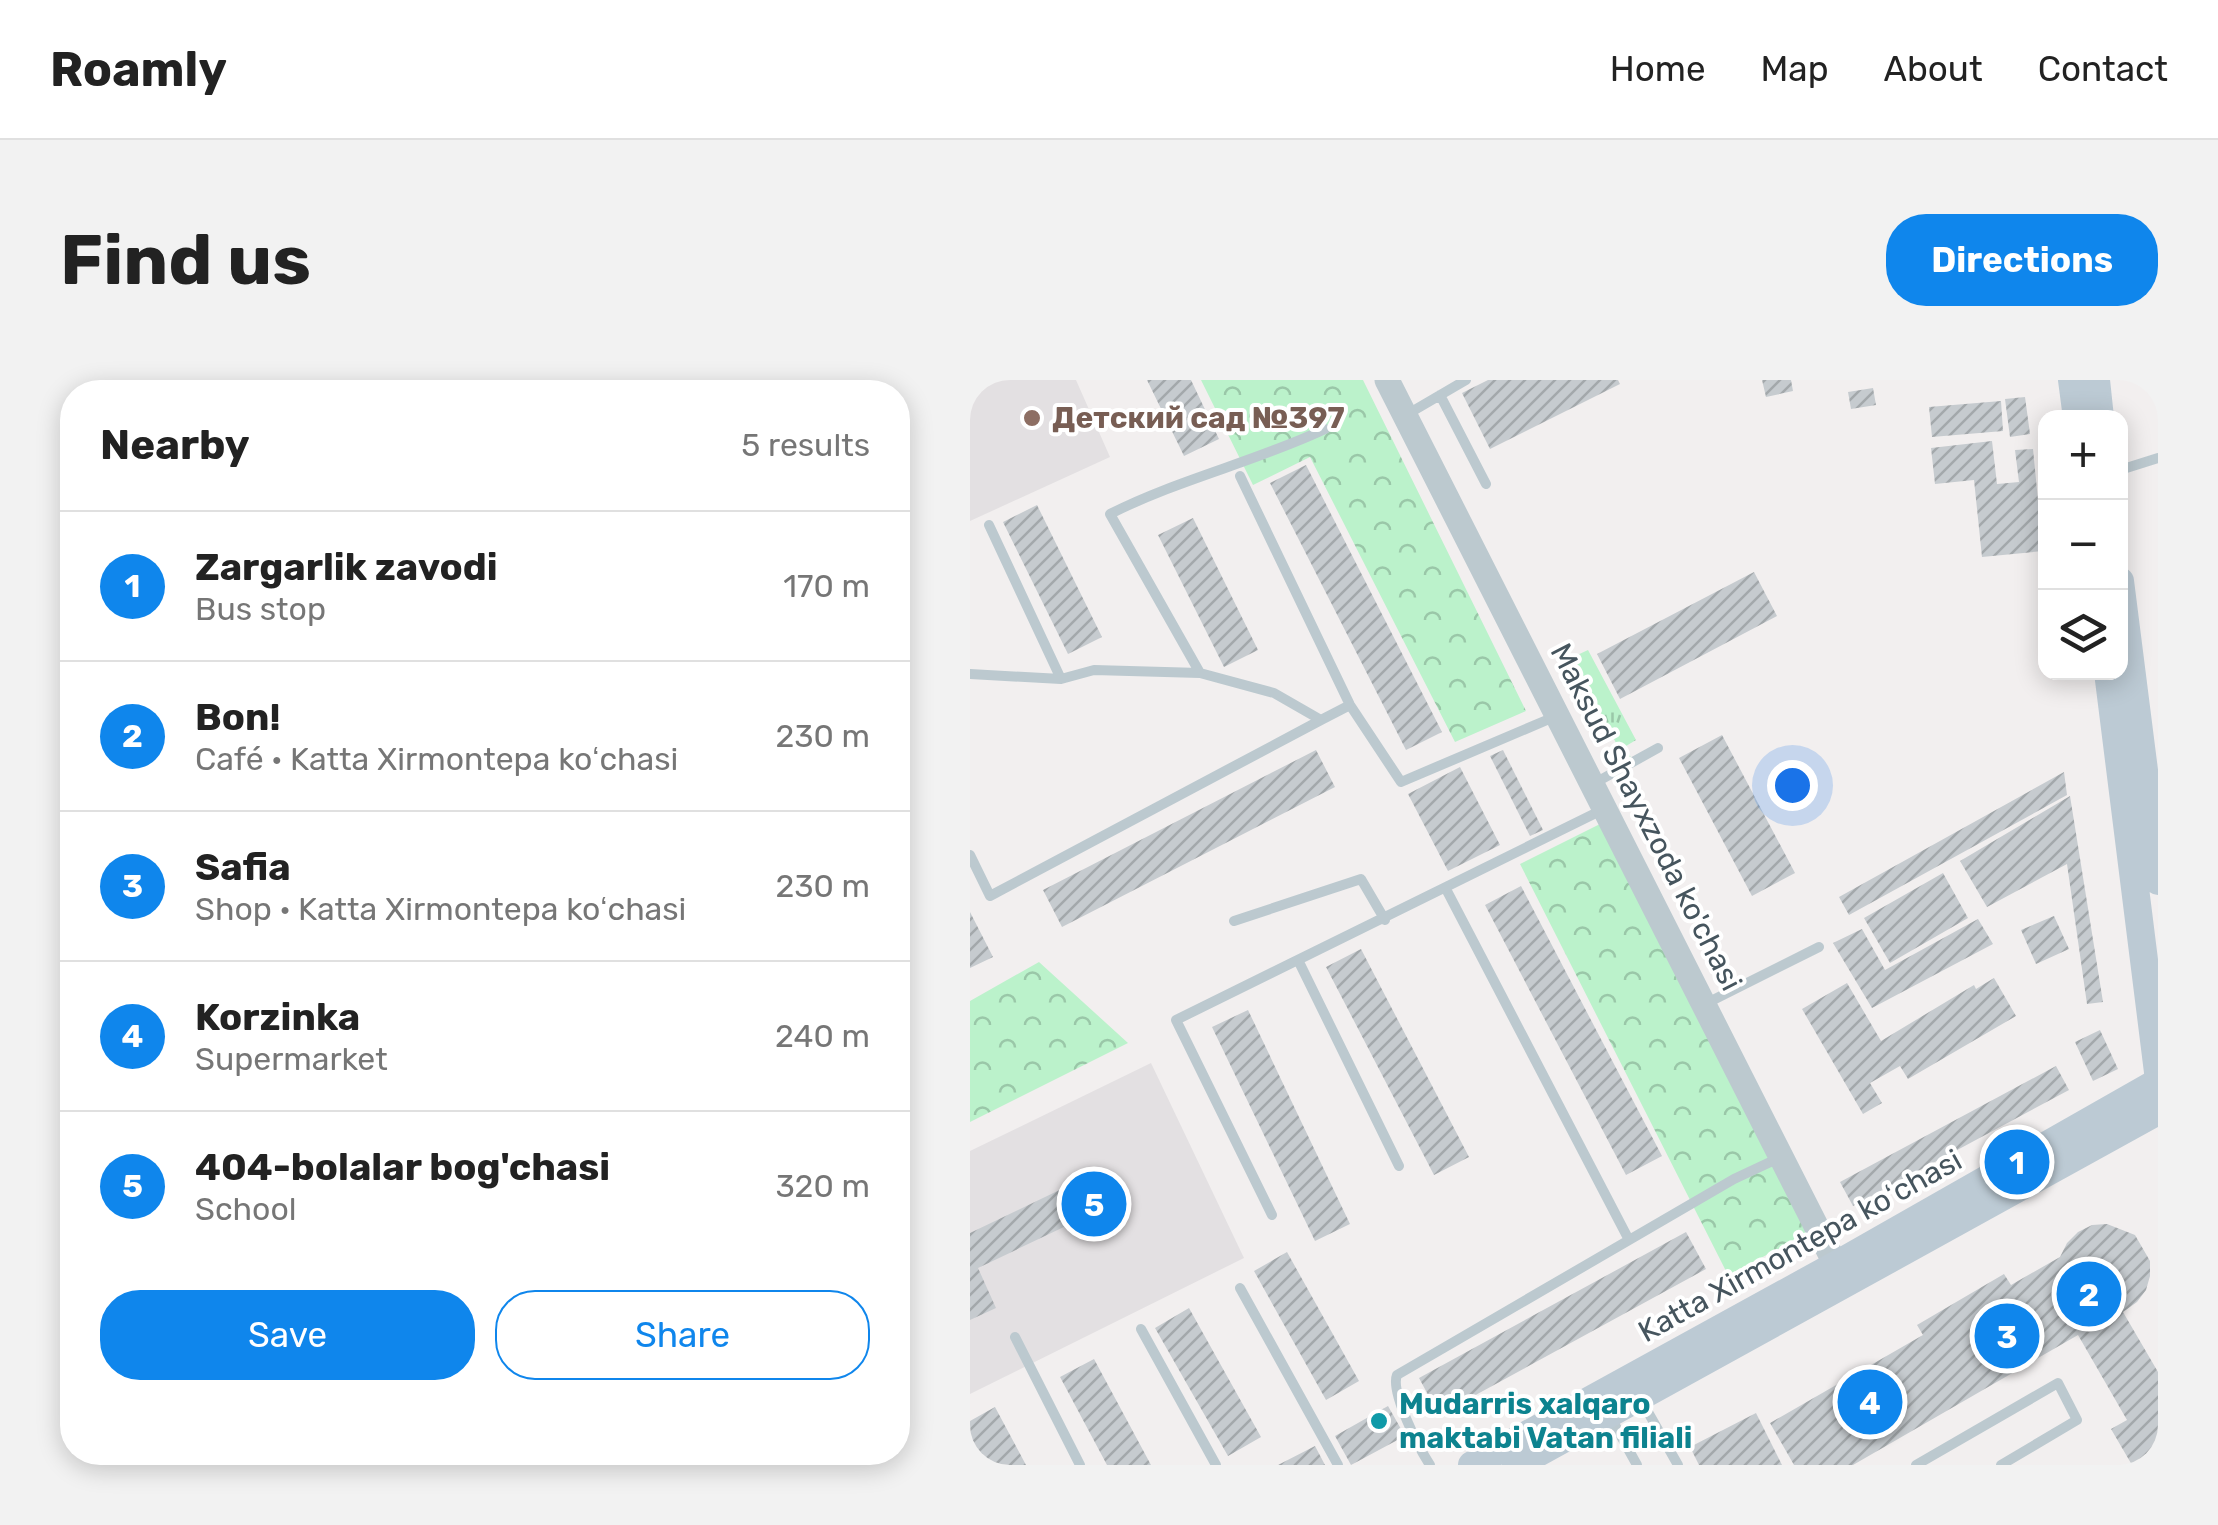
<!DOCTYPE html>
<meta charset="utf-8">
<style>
:root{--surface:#fff;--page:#f2f2f2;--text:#222;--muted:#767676;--line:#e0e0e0;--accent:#0f86ec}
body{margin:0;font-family:Rubik,sans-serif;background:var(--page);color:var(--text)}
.controls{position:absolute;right:30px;top:30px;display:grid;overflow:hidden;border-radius:20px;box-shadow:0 5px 25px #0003}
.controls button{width:90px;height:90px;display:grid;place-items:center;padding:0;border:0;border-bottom:2px solid var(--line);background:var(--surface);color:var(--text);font:50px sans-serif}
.you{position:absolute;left:822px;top:405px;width:35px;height:35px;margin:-25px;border:8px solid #fff;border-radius:50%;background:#1a73e8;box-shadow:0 0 0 15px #1a73e833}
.badge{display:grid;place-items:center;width:65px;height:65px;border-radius:50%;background:var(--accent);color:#fff;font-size:32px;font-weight:700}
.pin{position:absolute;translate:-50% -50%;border:5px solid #fff;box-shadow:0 2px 10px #0006}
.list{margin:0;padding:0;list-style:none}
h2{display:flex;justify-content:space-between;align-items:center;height:130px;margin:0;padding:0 40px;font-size:42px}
h2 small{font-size:32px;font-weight:400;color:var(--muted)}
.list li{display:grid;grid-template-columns:65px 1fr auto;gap:30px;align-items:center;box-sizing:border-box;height:150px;padding:0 40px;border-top:2px solid var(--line)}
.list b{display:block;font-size:38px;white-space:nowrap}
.list p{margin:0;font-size:32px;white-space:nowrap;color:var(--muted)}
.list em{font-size:32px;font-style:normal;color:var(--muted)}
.actions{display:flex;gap:20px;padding:30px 40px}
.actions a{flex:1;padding:22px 0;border:2px solid var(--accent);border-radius:40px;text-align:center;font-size:35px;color:var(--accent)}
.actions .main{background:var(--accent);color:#fff}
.icon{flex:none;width:55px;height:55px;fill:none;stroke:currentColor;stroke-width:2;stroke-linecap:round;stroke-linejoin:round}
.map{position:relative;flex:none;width:1188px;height:1085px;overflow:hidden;border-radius:40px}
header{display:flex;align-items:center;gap:60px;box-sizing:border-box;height:140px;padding:0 50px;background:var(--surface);border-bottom:2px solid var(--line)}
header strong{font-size:48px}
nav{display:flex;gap:55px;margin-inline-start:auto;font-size:35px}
.intro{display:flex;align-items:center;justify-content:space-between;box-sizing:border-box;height:240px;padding:0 60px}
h1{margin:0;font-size:70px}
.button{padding:25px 45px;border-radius:40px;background:var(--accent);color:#fff;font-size:35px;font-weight:700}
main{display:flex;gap:60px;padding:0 60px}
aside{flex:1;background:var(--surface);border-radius:40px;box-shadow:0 5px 25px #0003}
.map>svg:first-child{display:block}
.education{fill:#e3e0e2}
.grass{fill:url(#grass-tufts)}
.forest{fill:url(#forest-crowns)}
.building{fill:url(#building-hatch)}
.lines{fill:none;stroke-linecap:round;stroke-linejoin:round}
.service{stroke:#bcc9cf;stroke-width:10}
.tertiary{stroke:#bcc9cf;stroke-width:25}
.secondary{stroke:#bccad4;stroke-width:28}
.education-dot{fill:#8d6e63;stroke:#fff;stroke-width:4}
.culture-dot{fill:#0f9aa8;stroke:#fff;stroke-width:4}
.labels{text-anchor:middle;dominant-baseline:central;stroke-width:8;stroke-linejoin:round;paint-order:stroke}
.education-label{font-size:30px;font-weight:bold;fill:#785e54;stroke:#fff;text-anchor:start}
.street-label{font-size:30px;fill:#46555e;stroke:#fff}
.culture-label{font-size:30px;font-weight:bold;fill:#0d838f;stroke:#fff;text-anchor:start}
</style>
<header>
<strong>Roamly</strong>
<nav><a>Home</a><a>Map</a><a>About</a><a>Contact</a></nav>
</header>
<div class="intro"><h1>Find us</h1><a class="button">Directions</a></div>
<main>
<aside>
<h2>Nearby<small>5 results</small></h2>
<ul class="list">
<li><span class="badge">1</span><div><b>Zargarlik zavodi</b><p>Bus stop</p></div><em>170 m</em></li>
<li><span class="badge">2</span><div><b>Bon!</b><p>Café · Katta Xirmontepa koʻchasi</p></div><em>230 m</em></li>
<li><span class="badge">3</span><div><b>Safia</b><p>Shop · Katta Xirmontepa koʻchasi</p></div><em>230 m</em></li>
<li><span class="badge">4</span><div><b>Korzinka</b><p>Supermarket</p></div><em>240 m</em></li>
<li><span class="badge">5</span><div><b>404-bolalar bog'chasi</b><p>School</p></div><em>320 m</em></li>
</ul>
<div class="actions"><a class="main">Save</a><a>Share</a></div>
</aside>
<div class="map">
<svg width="1188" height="1085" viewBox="0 0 1188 1085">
<defs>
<pattern id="grass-tufts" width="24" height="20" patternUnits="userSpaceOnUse" patternTransform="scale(2.5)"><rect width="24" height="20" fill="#bbf2cb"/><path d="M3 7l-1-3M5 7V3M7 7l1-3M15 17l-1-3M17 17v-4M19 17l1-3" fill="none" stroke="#9ac7a8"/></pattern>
<pattern id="forest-crowns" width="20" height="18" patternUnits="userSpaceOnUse" patternTransform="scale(2.5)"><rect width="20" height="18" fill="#bbf2cb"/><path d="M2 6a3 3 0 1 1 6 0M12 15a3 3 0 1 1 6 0" fill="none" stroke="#9ac7a8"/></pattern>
<pattern id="building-hatch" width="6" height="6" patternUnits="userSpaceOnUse" patternTransform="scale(2.5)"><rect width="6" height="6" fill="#c6cbcf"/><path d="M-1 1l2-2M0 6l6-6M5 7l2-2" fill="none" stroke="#a3a8ab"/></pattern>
</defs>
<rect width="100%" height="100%" fill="#f2efef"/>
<path class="education" d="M0,0h106l34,77 -140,64z
M181,683l93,195 -274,136v-243z"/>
<path class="grass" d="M618,270l48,90 -10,6 5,12 -6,3 -52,-104z"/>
<path class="forest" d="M231,0h162l163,331 -71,31 -145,-285 -57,28z
M630,444l207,410 -79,41 -208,-411z
M69,582l89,81 -158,79v-121z"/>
<path class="building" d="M177,0h44l28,59 -35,17z
M518,0h130l2,4 -130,65 -28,-56z
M792,0h29l2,11 -27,6z
M903,8l3,17 -25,4 -3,-17z
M1055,17l5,37 -20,3 -5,-38z
M1031,21l2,30 -71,6 -3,-30z
M1022,61l5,43 22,-2 -4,-32 18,-1 10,102 -61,6 -8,-77 -39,4 -4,-36z
M336,85l136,267 -36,18 -136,-267z
M67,125l65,132 -34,17 -65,-132z
M223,138l65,132 -34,17 -66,-132z
M784,192l23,44 -157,83 -23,-45z
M752,355l73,138 -43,23 -73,-138z
M346,370l19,37 -273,140 -19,-37z
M533,370l40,80 -13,6 -40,-80z
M490,387l40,78 -52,26 -40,-77z
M1094,392l3,23 -218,120 -10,-18z
M1100,416l33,206 -16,2 -20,-140 -80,43 -27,-46z
M973,493l25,45 -78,45 -26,-45z
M551,506l141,270 -36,19 -141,-270z
M0,532l23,45 -23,11z
M1084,536l15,33 -33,15 -15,-34z
M1008,539l15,25 -121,64 -39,-65 29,-14 23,41z
M391,569l108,208 -35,18 -108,-208z
M1024,598l22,38 -108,63 -8,-13 -30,17 12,20 -19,11 -61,-105 45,-26 34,58 93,-56 2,4z
M278,630l102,214 -35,17 -103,-214z
M1130,650l18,39 -25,12 -18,-39z
M1086,686l13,24 -216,116 -13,-24z
M102,804l15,32 -109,52 18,40 -26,12v-87z
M1137,844l28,11 15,26v15l-4,14 -9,12 -14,10 35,60v93h-26l-21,-36 16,-9 -49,-85 -225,130h-59l-24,-42 153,-88 -6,-10 87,-51 7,11 49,-28 7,-14 11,-11 14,-7z
M716,852l20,37 -267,146 -20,-37z
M317,872l72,129 -33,19 -72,-129z
M219,928l72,129 -33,19 -73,-128z
M124,979l57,106h-44l-47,-88z
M418,1026l17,30 -54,29 -16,-29z
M25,1027l31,58h-50l-6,-11v-33z
M786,1033l26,52h-83l-9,-18z
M345,1066l10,19h-47z"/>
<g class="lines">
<path class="service" d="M470,15l46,89
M436,35l60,-35
M1150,90l38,-12
M270,96l110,229 51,77 153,-65
M19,145l72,154
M230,293l-90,-159c69,-35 145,-52 215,-85
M0,294l91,5 33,-9 106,3 74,20 47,27 29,-15
M623,404l65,-36
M0,475l20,41 331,-176
M476,509l183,351
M264,541l127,-42 24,41
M329,582l100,204
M735,624l114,-57
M302,835l-96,-195 428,-211
M270,908l98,177
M171,949l75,136
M45,957l65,128
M670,1018l38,67
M641,1038l26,47
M460,1085c-11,-17 -40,-73 -33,-90l337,-196 47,-22
M946,1085l142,-82 19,37 -76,45"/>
<path class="tertiary" d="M417,0l457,901"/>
<path class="secondary" d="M1102,0l5,38
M1126,0l4,38
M1150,201l38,300
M1138,292l50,400
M502,1085l364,-200 322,-183
M546,1085l642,-354"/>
</g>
<circle class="education-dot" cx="62" cy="38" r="10"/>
<circle class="culture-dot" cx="409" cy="1041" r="10"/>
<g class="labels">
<g class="education-label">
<text x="82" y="38">Детский сад №397</text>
</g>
<g class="street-label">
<text transform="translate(676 437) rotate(63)">Maksud Shayxzoda ko'chasi</text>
<text transform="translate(830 866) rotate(-29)">Katta Xirmontepa koʻchasi</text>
</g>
<g class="culture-label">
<text x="429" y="1024">Mudarris xalqaro<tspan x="429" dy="34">maktabi Vatan filiali</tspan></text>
</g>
</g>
</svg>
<div class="controls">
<button>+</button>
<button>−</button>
<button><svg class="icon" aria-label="layers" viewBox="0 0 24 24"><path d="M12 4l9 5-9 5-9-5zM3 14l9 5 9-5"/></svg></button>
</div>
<div class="you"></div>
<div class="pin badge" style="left:1047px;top:782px">1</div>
<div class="pin badge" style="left:1119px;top:914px">2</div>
<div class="pin badge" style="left:1037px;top:956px">3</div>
<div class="pin badge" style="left:900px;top:1022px">4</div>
<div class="pin badge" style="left:124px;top:824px">5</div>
</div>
</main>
